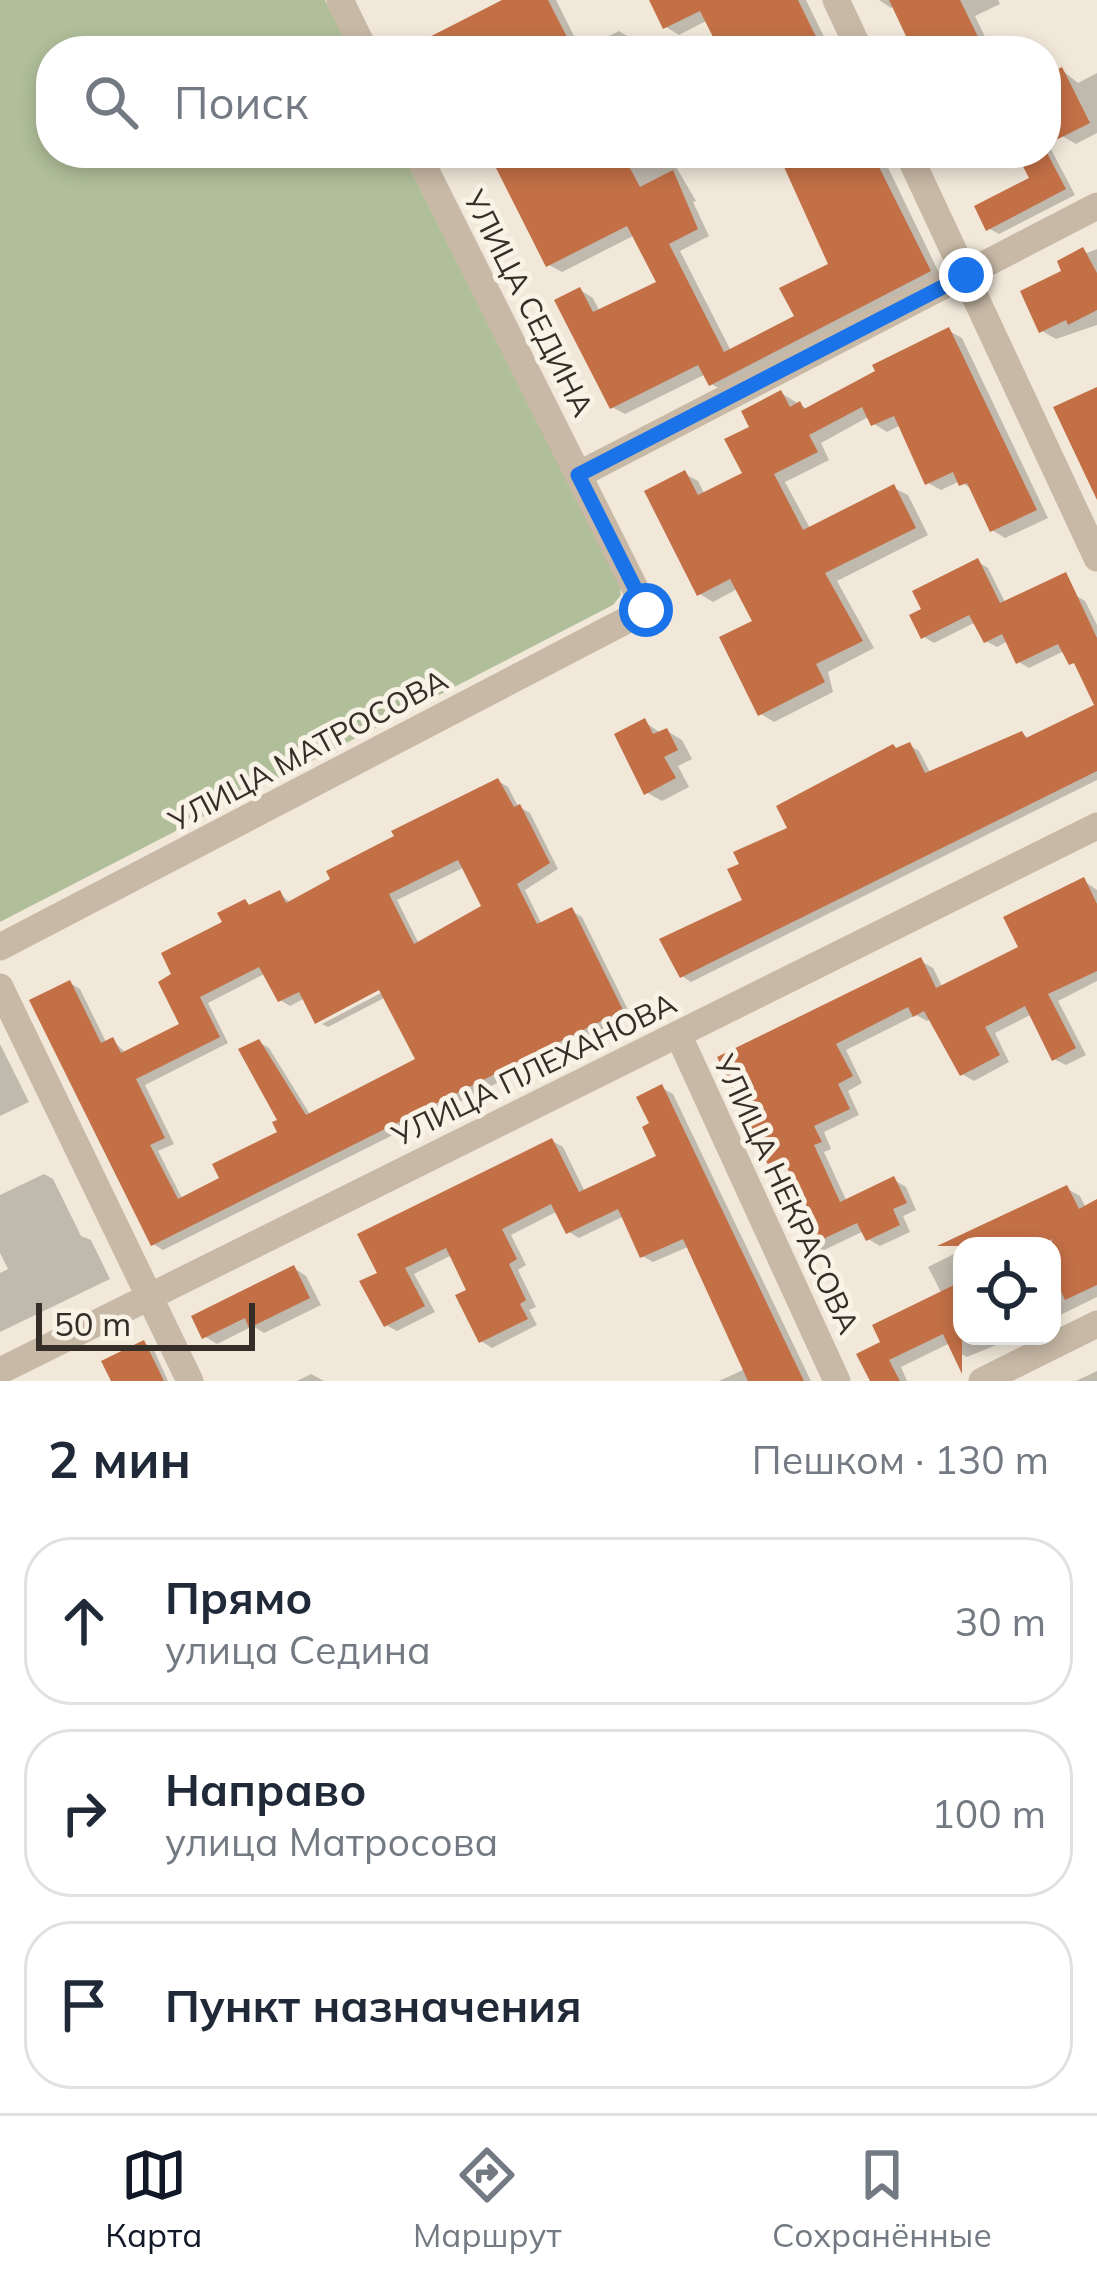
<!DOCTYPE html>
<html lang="ru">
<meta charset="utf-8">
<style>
:root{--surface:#fff;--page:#f6f6f7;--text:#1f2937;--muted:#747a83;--line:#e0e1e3;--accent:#111827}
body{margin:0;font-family:Mulish,sans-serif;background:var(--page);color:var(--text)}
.controls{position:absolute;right:36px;bottom:36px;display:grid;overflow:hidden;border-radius:24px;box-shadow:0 6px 18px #0003}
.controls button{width:108px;height:108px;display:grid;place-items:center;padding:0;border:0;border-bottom:3px solid var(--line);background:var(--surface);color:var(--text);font:60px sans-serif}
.scale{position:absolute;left:36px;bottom:30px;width:219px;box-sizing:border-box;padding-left:12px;border:6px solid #352d27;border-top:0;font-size:33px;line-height:42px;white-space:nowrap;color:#352d27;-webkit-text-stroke:9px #f9f2e6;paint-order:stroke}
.stop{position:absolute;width:36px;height:36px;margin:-27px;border:9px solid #1a73e8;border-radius:50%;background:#fff}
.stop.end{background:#1a73e8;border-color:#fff;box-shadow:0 3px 12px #0008}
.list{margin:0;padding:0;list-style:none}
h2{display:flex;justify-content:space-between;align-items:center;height:156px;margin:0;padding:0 48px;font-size:51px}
h2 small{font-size:39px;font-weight:400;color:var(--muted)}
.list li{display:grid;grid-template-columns:78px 1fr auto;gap:36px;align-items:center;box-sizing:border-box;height:168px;margin:0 24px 24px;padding:0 24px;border:3px solid var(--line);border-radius:48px}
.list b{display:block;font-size:45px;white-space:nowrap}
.list p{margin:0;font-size:39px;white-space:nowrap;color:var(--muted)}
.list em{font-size:39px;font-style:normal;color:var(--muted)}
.icon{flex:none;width:66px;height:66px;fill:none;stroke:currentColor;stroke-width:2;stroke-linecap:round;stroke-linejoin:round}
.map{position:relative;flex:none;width:1097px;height:1381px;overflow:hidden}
.search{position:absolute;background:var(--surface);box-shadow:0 6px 18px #0003;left:36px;right:36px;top:36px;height:132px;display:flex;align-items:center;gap:30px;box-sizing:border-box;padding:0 42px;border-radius:48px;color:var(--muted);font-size:45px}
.sheet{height:732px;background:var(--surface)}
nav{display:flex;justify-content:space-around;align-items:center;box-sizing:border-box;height:168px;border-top:3px solid var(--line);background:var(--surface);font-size:33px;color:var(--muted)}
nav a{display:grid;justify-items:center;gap:6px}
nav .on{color:var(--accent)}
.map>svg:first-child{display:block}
.green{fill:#b0bf9a}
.shadow{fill:#0003;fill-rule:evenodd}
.building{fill:#c37046;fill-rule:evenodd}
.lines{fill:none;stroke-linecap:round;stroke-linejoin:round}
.minor{stroke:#c8b9a6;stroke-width:27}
.route{stroke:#1a73e8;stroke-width:15}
.labels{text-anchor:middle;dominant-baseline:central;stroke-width:10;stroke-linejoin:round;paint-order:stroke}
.street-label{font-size:30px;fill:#352d27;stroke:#f9f2e6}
</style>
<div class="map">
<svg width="1097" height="1381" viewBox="0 0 1097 1381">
<rect width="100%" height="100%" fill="#f1e8da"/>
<path class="green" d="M0,0h325l26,51h-300v102h351l217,429 2,13 -8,10 -613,317z"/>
<path class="shadow" d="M509,0h47l25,50 38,-19 13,8 6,12h-197z
M652,0h154l25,51h-108l-15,-31 -29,15 -13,-8z
M998,0l2,4 -25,12 17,35h-76l-21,-45 -4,2 -12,-8z
M1062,70l16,13 19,-10v60l-21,11 -14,-8 -16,-33v-25z
M1046,140l29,55 -76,39 -11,-6 46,-48 -14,-27h26z
M518,153h150l28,48 -3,1 16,34 -29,15 51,100 67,-34 34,-52 -51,-112h100l61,126 -218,112 -13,-7 -5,-10 -81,40 -13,-7 -32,-117 13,8 7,14 60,-29 -25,-48 -73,37 -13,-7z
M1097,249v76l-41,14 -14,-8 23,-59 18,-21 4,2z
M949,331l13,7 86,180 -43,20 -13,-8 -18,-39 -14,-10 -19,9 -13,-7 -27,-58 -14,7 -13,-8 -4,-8 -49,27 8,17 -44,22 26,48 83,-42 14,7 20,40 -91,46 37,67 -46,24 5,20 -59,30 -13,-8 -5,-92 -17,-34 -26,14 -13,-8 -15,-120 13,7 7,14 41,-21 7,-46 28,-35 28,17z
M978,562l10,6 18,36 69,-9 10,6 12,24v65l-10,-6 -21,-34 -37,18 -10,-6 -11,-21 -11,6 -11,-6 -10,-19 -42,21 -10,-6z
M1097,707v73l-406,202 -9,-6 64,-74 45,-73 108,-79 10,-5 10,6 12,23 91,-40 9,5z
M645,722l17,12 5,-3 15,9 10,19 -14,7 11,21 -27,14 -16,-9z
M498,781l10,6 10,19 12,7 28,56 -33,21 17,35 30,-14 10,6 49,99 -468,234 -10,-6 -83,-261 10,6 27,55 6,-3 14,13 56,-29 43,-102 19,-21 8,5 27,-13 12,10zM465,867l20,41 -66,36 -22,-44zM266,973l14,27 10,6 15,-8 14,24v-4l72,-37 3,5 -72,38 6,3 58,-30 33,63 -108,56 -42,-68 -10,-6 22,91 -58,46 -40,21 -25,-49 16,-7 -29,-59 83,-42 -20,-40z
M1084,881l13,9v91l-39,20 28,54 -20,10 -12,-6 -22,-45 -37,19 14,29 -35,19 -12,-7 -31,-55 -4,2 -11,-6 -70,35 16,33 -14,8 11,24 -35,17 7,17 -7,3 23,50 47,-22 12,7 10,23 -13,6 7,16 -30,14 -12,-7 -4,-8 -44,21 -11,-7 6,-28 -24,-49 -8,3 -12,-7 -50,-106 200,-97 12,7 10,20 79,-39z
M0,1044l29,58 -29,14z
M662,1088l11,6 138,287h-92l26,-12 -55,-123 -37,16 -11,-6 -18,-40 -45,22 -10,-6 -11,-21 -47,24 15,30 -8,5 18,37 -7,3 8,15 -45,23 -11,-7 -10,-49 -19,-37 -38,19 21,38 -38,19 -11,-6 -5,-51 171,-133 11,6 22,45 75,-35 -7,-32z
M44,1174l9,5 28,57 10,4 19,39 -110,53v-59l8,-4 -8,-16v-58z
M1066,1188l14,8 6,12 11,-6v95l-45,22v-73h-81z
M962,1250v86h56l-51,21 -13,-7 -4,-7 -49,24 6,14h-34l-13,-26 24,-12 58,-49 -14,-27z
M294,1268l12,8 15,29 -57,28 -11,-7 -36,18 -13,-8z
M144,1343l9,5 15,33h-54l-9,-19z
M1097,1371v10h-21z
M311,1374l13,7h-27z"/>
<path class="building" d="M502,0h46l20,39 -22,12h-144z
M649,0h149l25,51h-103l-20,-40 -37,18z
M889,0h71l25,51h-72z
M1062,67l28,56 -44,22v-70z
M512,153h110l18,34 33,-17 25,59 -29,15 55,108 70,-36 -15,-28 49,-24 -44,-97 28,-14h60l59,118 -222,115 -11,-21 -88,44 -56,-109 26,-13 13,25 63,-30 -29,-56 -81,41 -53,-105z
M1016,153h31l19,36 -80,42 -12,-25 55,-28z
M1083,247l14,26v37l-29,15 -2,-5 -27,13 -19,-42 41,-20 -4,-10z
M949,327l88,183 -47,22 -23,-49 -8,3 -6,-14 -28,13 -31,-69 -23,10 -9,-19 -53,28 9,17 -44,22 29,56 91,-46 22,44 -91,45 38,68 -47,23 9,18 -67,34 -39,-79 33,-16 -22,-42 -33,17 -53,-105 41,-21 13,25 44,-22 -18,-34 25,-12 -8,-16 40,-21 9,17 10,-6 4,8 71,-38 -3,-6z
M1097,387v113l-44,-93z
M978,558l22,45 66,-31 31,66v133l-417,207 -21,-39 83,-39 -15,-31 12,-5 -6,-12 54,-24 -11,-22 117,-62 3,4 14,-6 15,31 97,-42 4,7 68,-33 -20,-42 -5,2 -11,-21 -42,20 -14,-30 -18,9 -15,-28 -48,24 -12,-24 12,-6 -9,-18z
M645,718l8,16 14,-6 11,22 -14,7 12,21 -32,17 -30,-61z
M498,778l16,29 6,-3 30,59 -33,21 20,40 35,-17 51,103 -472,236 -122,-246 41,-20 31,63 12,-6 8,16 58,-29 -21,-42 13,-8 -10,-21 61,-31 -5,-9 28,-14 4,6 31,-15 6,13 44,-24 -4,-8 68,-35 -3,-5zM458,860l23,46 -67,38 -25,-50zM259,967l19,35 21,-10 16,32 64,-34 36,69 -109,56 -47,-76 -21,10 39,71 -5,2 5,10 -65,32 7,14 -41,21 -28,-54 15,-7 -29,-59 84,-42 -20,-40z
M1084,877l13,27v67l-49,23 28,54 -24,13 -27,-55 -40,21 15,28 -40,21 -36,-65 -11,6 -5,-10 -72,37 17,32 -15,8 12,25 -36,17 8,16 -8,3 26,57 54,-26 13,27 -14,6 7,16 -34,16 -9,-18 -51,24 -11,-24 16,-8 -28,-55 -14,7 -52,-110 204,-100 15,31 82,-41 -15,-30z
M662,1084l142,297h-56l-65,-142 -43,19 -22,-49 -52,25 -15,-30 -49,25 15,30 -8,5 17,36 -6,4 8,15 -49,24 -24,-48 11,-5 -20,-42 -41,20 20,38 -41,21 -25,-46 18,-8 -20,-39 195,-96 27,54 77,-36 -14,-29 7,-4 -13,-26z
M1067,1185l12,24 18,-10v86l-32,15 -13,-27v-34l-14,7h-101z
M294,1265l16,33 -61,30 -4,-10 -43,21 -11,-23z
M954,1285l8,15v74l-19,-40 -54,26 11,21h-30l-14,-27 24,-12 -8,-17z
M144,1340l20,41h-53l-10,-20z"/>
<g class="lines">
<path class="minor" d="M340,0l25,51
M836,0l24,51
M908,153l189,405
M578,475l519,-269
M0,947l646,-337 -229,-457
M0,987l190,394
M678,1034l159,347
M0,1371l1097,-545
M982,1381l115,-57"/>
</g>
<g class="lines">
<path class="route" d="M646,610l-68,-135 388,-200"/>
</g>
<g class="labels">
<g class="street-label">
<text transform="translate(529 303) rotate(63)">УЛИЦА СЕДИНА</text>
<text transform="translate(308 750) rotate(-28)">УЛИЦА МАТРОСОВА</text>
<text transform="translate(534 1069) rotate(-26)">УЛИЦА ПЛЕХАНОВА</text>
<text transform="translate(787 1194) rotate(65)">УЛИЦА НЕКРАСОВА</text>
</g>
</g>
</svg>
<div class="controls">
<button><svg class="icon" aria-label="locate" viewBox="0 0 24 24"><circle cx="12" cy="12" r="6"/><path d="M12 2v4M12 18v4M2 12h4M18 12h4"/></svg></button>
</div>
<div class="scale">50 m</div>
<div class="stop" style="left:646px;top:610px"></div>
<div class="stop end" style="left:966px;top:275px"></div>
<div class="search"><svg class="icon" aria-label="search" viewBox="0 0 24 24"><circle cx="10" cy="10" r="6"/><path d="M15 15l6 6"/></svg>Поиск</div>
</div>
<section class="sheet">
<h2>2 мин<small>Пешком · 130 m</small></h2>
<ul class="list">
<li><svg class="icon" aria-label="ahead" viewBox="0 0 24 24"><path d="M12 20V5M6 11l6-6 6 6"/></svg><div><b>Прямо</b><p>улица Седина</p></div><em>30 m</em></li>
<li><svg class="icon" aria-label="right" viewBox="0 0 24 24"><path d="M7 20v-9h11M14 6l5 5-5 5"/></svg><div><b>Направо</b><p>улица Матросова</p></div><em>100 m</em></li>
<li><svg class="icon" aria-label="arrive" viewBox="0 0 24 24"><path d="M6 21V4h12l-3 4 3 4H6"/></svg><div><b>Пункт назначения</b></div></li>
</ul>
</section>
<nav>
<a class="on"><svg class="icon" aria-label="map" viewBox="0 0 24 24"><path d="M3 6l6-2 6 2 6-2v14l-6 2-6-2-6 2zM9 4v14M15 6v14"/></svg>Карта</a>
<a><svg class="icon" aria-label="directions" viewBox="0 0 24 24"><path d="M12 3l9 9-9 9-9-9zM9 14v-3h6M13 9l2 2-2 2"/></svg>Маршрут</a>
<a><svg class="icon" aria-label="saved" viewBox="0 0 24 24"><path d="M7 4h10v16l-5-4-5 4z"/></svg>Сохранённые</a>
</nav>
